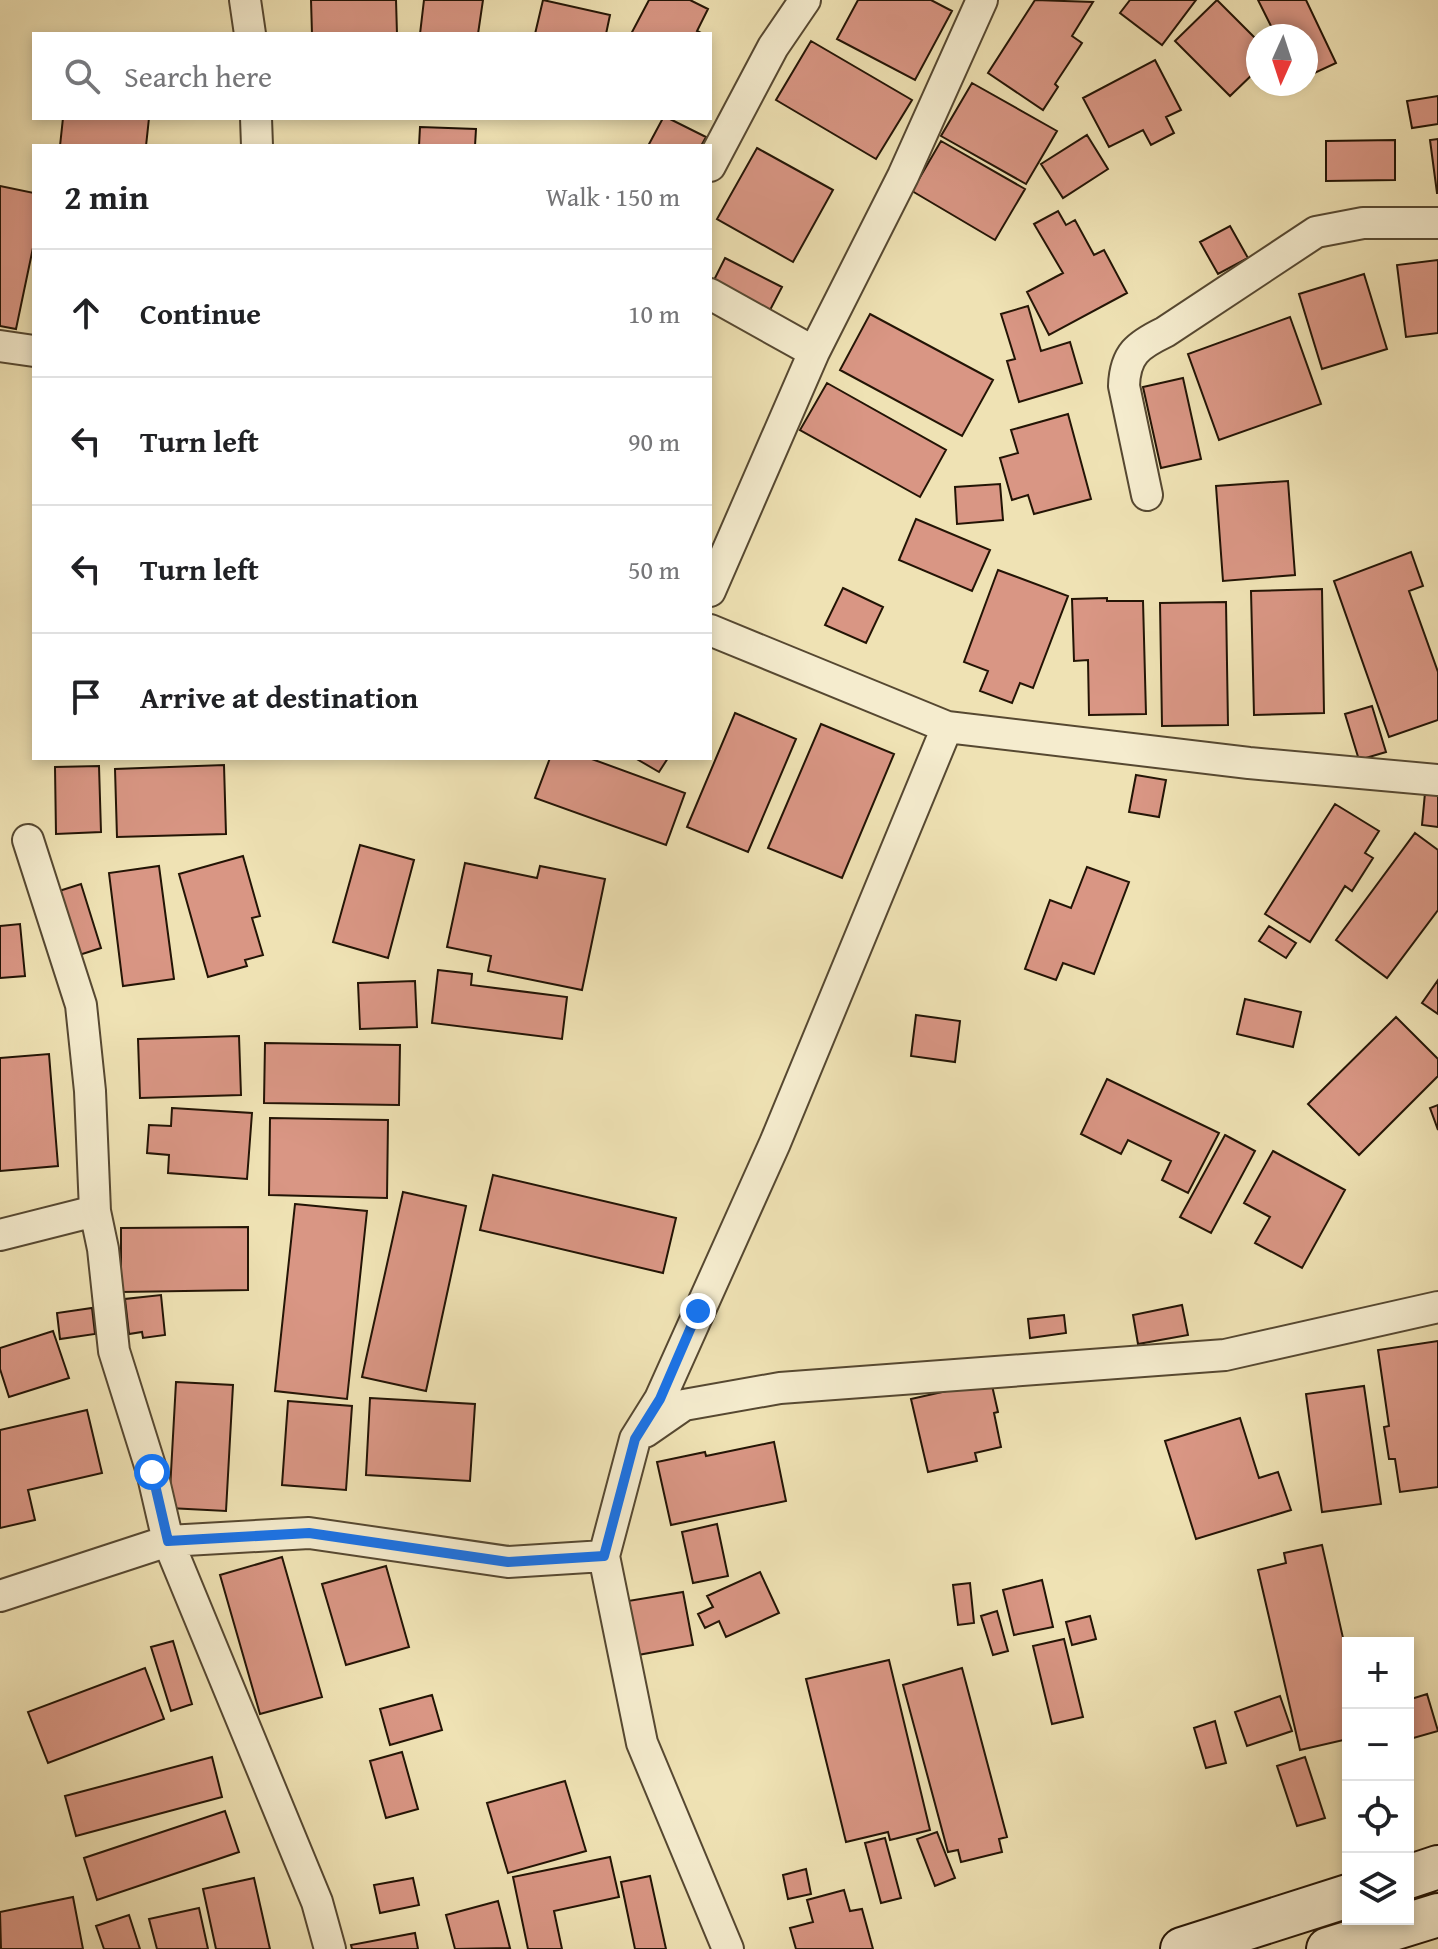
<!DOCTYPE html>
<meta charset="utf-8">
<style>
:root{--surface:#fff;--page:#f6f6f6;--text:#202124;--muted:#757577;--line:#e0e0e0}
body{margin:0;font-family:"Gentium Book Plus",serif;background:var(--page);color:var(--text)}
.controls{position:absolute;right:24px;bottom:24px;display:grid;overflow:hidden;border-radius:0px;box-shadow:0 4px 12px #0003}
.controls button{width:72px;height:72px;display:grid;place-items:center;padding:0;border:0;border-bottom:2px solid var(--line);background:var(--surface);color:var(--text);font:40px sans-serif}
.compass{position:absolute;left:1246px;top:24px;width:72px;height:72px;border-radius:50%;background:var(--surface);box-shadow:0 4px 12px #0003;rotate:183deg}
.stop{position:absolute;width:24px;height:24px;margin:-18px;border:6px solid #1a73e8;border-radius:50%;background:#fff}
.stop.end{background:#1a73e8;border-color:#fff;box-shadow:0 2px 8px #0008}
.list{margin:0;padding:0;list-style:none}
h2{display:flex;justify-content:space-between;align-items:center;height:104px;margin:0;padding:0 32px;font-size:34px}
h2 small{font-size:26px;font-weight:400;color:var(--muted)}
.list li{display:grid;grid-template-columns:52px 1fr auto;gap:24px;align-items:center;box-sizing:border-box;height:128px;padding:0 32px;border-top:2px solid var(--line)}
.list b{display:block;font-size:30px;white-space:nowrap}
.list em{font-size:26px;font-style:normal;color:var(--muted)}
.icon{flex:none;width:44px;height:44px;fill:none;stroke:currentColor;stroke-width:2;stroke-linecap:round;stroke-linejoin:round}
.map{position:relative;flex:none;width:1438px;height:1949px;overflow:hidden}
.search{position:absolute;background:var(--surface);box-shadow:0 4px 12px #0003;left:32px;top:32px;width:680px;height:88px;display:flex;align-items:center;gap:20px;box-sizing:border-box;padding:0 28px;border-radius:0px;color:var(--muted);font-size:30px}
.panel{position:absolute;background:var(--surface);box-shadow:0 4px 12px #0003;left:32px;top:144px;width:680px;height:616px;border-radius:0px}
.map>svg:first-child{display:block}
.building{fill:#d99684;stroke:#231405;stroke-width:2}
.lines{fill:none;stroke-linecap:round;stroke-linejoin:round}
.minor-casing{stroke:#564831;stroke-width:34}
.secondary-casing{stroke:#231405;stroke-width:46}
.minor{stroke:#f5ecce;stroke-width:30}
.secondary{stroke:#f5ecce;stroke-width:42}
.route{stroke:#1a73e8;stroke-width:10}
</style>
<div class="map">
<svg width="1438" height="1949" viewBox="0 0 1438 1949">
<rect width="100%" height="100%" fill="#efe2b4"/>
<filter id="stains"><feTurbulence type="fractalNoise" baseFrequency=".0025" numOctaves="4"/><feColorMatrix values="0 0 0 0 .2 0 0 0 0 .09 0 0 0 0 .02 0 0 0 .5 -.17"/></filter>
<radialGradient id="worn" r=".72"><stop offset=".6" stop-color="#630" stop-opacity="0"/><stop offset="1" stop-color="#630" stop-opacity=".3"/></radialGradient>
<path class="building" d="M311,0h85l1,34h-85z
M424,0h59l-5,34h-58z
M543,0l67,15 -4,19h-71z
M649,0h41l18,9 -11,22 6,3h-72z
M858,0h73l21,11 -37,69 -78,-41z
M1035,0l58,2 -21,34 10,7 -27,41 3,3 -15,23 -55,-37z
M1130,0h66l-34,45 -42,-32z
M1217,0l41,41v28l-28,27 -55,-55z
M1258,0h48l30,63 -30,14v-41h-30z
M811,41l101,59 -36,59 -100,-59z
M1155,60l26,50 -15,7 8,16 -23,12 -8,-15 -34,17 -26,-49z
M972,83l85,48 -31,53 -85,-48z
M1438,96v28l-26,4 -5,-27z
M63,118h86l-3,28h-86z
M663,118h5l38,19 -5,9h-53z
M420,127l56,2 -1,17h-56z
M1087,135l21,34 -45,29 -22,-34z
M1438,139v54h-1l-7,-53z
M1395,140v40l-69,1v-40z
M941,141l84,48 -30,51 -83,-49z
M757,148l76,42 -40,72 -76,-43z
M0,186l34,7v50l-18,86 -16,-3z
M1058,211l8,14 9,-5 19,35 10,-5 23,43 -78,42 -22,-43 36,-19 -29,-49z
M1230,226l18,32 -30,16 -18,-32z
M725,258l57,29 -14,27 -57,-28z
M1438,260v73l-32,4 -9,-72z
M1364,274l23,75 -65,20 -23,-75z
M1028,306l13,45 29,-9 12,41 -63,19 -12,-41 8,-2 -14,-45z
M870,314l123,66 -31,56 -122,-66z
M1290,317l31,87 -102,36 -31,-86z
M1183,378l18,81 -40,9 -18,-81z
M827,383l119,67 -26,47 -120,-67z
M1068,414l23,85 -57,15 -6,-19 -16,5 -12,-42 18,-5 -7,-23z
M1288,481l7,94 -72,6 -7,-95z
M1000,484l3,36 -46,4 -2,-37z
M916,519l74,31 -18,41 -73,-31z
M1411,552l12,34 -14,5 29,81v48l-49,17 -55,-156z
M998,570l70,26 -35,92 -13,-5 -8,20 -32,-12 8,-20 -24,-9z
M843,588l40,19 -17,36 -41,-18z
M1322,589l2,124 -70,2 -3,-124z
M1107,598v3h36l3,113 -57,1 -1,-55 -14,1 -2,-62z
M1226,602l2,123 -66,1 -2,-123z
M1372,706l14,46 -27,8 -14,-46z
M735,713l61,26 -48,113 -61,-25z
M821,724l73,30 -52,124 -74,-30z
M550,758h39l96,35 -19,52 -131,-47z
M635,758h33l-9,14z
M224,765l2,69 -109,3 -2,-68z
M99,766l2,66 -45,2 -1,-67z
M1136,775l30,5 -7,37 -30,-5z
M1425,793l13,2v32l-16,-2z
M1335,804l44,27 -14,22 8,5 -21,33 -7,-5 -35,56 -45,-28z
M1415,833l23,17v60l-51,68 -51,-38z
M360,845l54,15 -26,98 -55,-16z
M243,856l17,60 -8,2 11,37 -18,5 2,6 -39,11 -29,-103z
M465,863l72,15 3,-12 65,13 -23,111 -94,-19 3,-15 -44,-9z
M159,866l15,113 -51,7 -14,-113z
M1087,867l42,15 -35,92 -31,-11 -7,17 -31,-11 25,-69 21,8z
M81,884l20,64 -25,8 -20,-64z
M20,924l5,52 -25,2v-52z
M1269,926l27,17 -10,15 -27,-17z
M438,970l34,4 -1,11 96,12 -5,42 -130,-16z
M1438,980v34l-16,-11z
M415,981l2,46 -57,2 -2,-46z
M1245,999l56,13 -8,35 -56,-13z
M916,1015l44,6 -5,41 -44,-6z
M1396,1017l42,42v17l-79,79 -51,-51z
M239,1036l2,59 -101,3 -2,-59z
M265,1043l135,2 -1,60 -135,-2z
M49,1054l9,112 -58,5v-113z
M1107,1079l112,54 -31,60 -26,-13 9,-19 -43,-21 -7,14 -40,-20z
M1438,1105v25l-8,-22z
M172,1108l80,5 -5,66 -79,-6 1,-18 -22,-2 2,-28 22,1z
M270,1118l118,2 -1,78 -118,-3z
M1225,1135l30,16 -44,82 -31,-16z
M1273,1151l72,39 -43,78 -47,-25 15,-26 -26,-14z
M493,1175l183,43 -13,55 -183,-43z
M403,1192l63,14 -40,185 -64,-14z
M295,1204l72,7 -20,188 -72,-8z
M248,1227v63l-127,2v-64z
M161,1295l4,40 -22,3 -1,-6 -13,2 -4,-35z
M1182,1305l6,30 -50,9 -5,-29z
M92,1308l3,26 -35,5 -3,-26z
M1064,1315l2,18 -36,5 -2,-19z
M53,1331l16,47 -60,19 -9,-28v-21z
M1438,1341v146l-38,5 -5,-33h-6l-5,-32 5,-1 -11,-76z
M991,1381l7,31 -4,1 7,34 -26,6 2,8 -49,11 -17,-73z
M176,1382l57,3 -7,126 -57,-3z
M1364,1386l17,118 -59,8 -16,-118z
M370,1398l105,6 -5,77 -104,-6z
M288,1401l64,5 -6,84 -64,-5z
M87,1410l15,63 -74,17 7,30 -35,8v-98z
M1240,1418l19,60 19,-6 13,38 -95,29 -31,-98z
M774,1442l12,59 -115,24 -14,-63 48,-10 1,4z
M717,1524l11,52 -35,7 -11,-51z
M1322,1545l26,115v79l-48,11 -42,-180 28,-7 -2,-10z
M282,1557l40,140 -62,17 -40,-139z
M386,1566l23,81 -63,18 -24,-81z
M760,1572l19,41 -53,24 -7,-16 -14,7 -7,-14 15,-7 -6,-11z
M1042,1580l11,47 -39,8 -11,-45z
M970,1583l4,40 -16,2 -5,-40z
M683,1592l10,53 -55,10 -10,-54z
M997,1611l11,40 -15,4 -12,-39z
M1090,1616l6,23 -24,6 -6,-23z
M1064,1639l19,78 -31,7 -19,-78z
M173,1641l19,63 -21,7 -20,-64z
M889,1660l41,170 -40,10 -2,-8 -42,10 -40,-163z
M145,1668l19,51 -116,44 -20,-51z
M962,1668l45,169 -8,2 3,13 -41,10 -3,-12 -10,2 -45,-167z
M1427,1694l11,37 -28,8 -2,-39z
M432,1695l10,35 -52,15 -10,-36z
M1280,1696l12,35 -45,15 -12,-34z
M1215,1721l11,42 -20,5 -12,-40z
M402,1752l16,57 -32,9 -16,-57z
M212,1757l10,40 -146,39 -11,-40z
M1305,1757l20,61 -28,8 -20,-60z
M565,1781l21,70 -78,22 -21,-70z
M225,1811l14,41 -142,48 -13,-42z
M937,1832l18,46 -20,8 -18,-47z
M885,1838l16,60 -20,5 -16,-60z
M610,1857l9,40 -65,14 8,38h-34l-15,-72z
M806,1869l5,25 -23,5 -5,-24z
M650,1876l16,73h-31l-14,-67z
M254,1878l16,71h-54l-13,-60z
M413,1878l6,27 -39,8 -6,-28z
M844,1890l6,21 12,-2 11,40h-77l-6,-21 23,-6 -6,-22z
M73,1897l10,52h-82l-1,-37z
M498,1901l12,47 -55,1 -9,-34z
M199,1908l9,41h-51l-8,-30z
M129,1915l11,34h-36l-8,-23z
M415,1933l3,16h-66l-1,-4z"/>
<g class="lines">
<defs>
<path id="minor" d="M245,0l5,34
M256,118l1,28
M710,166l63,-119 32,-47
M710,294l104,58
M0,346l34,5
M1147,495l-23,-109c1,-32 14,-41 41,-54l151,-100 47,-9h75
M710,591l104,-239 89,-176 79,-176
M710,630l237,97 302,36 189,17
M28,840l53,165 9,86 5,120 8,38 11,102 38,121 16,69 149,361 13,47
M0,1235l95,-24
M645,1432l39,-27 96,-17 445,-33 213,-48
M0,1596l168,-55 141,-8 199,29 96,-6
M728,1949l-86,-206 -38,-187 31,-117 25,-40 115,-256 172,-416"/>
<path id="secondary" d="M1408,1877l30,-10
M1182,1949l166,-53
M1328,1949l110,-34"/>
</defs>
<use href="#minor" class="minor-casing"/>
<use href="#secondary" class="secondary-casing"/>
<use href="#minor" class="minor"/>
<use href="#secondary" class="secondary"/>
</g>
<g class="lines">
<path class="route" d="M152,1472l16,69 141,-8 199,29 96,-6 31,-117 25,-40 38,-88"/>
</g>
<rect width="100%" height="100%" filter="url(#stains)"/>
<rect width="100%" height="100%" fill="url(#worn)"/>
</svg>
<div class="controls">
<button>+</button>
<button>−</button>
<button><svg class="icon" aria-label="locate" viewBox="0 0 24 24"><circle cx="12" cy="12" r="6"/><path d="M12 2v4M12 18v4M2 12h4M18 12h4"/></svg></button>
<button><svg class="icon" aria-label="layers" viewBox="0 0 24 24"><path d="M12 4l9 5-9 5-9-5zM3 14l9 5 9-5"/></svg></button>
</div>
<svg class="compass" viewBox="-18 -18 36 36"><path d="M0-13l5 13h-10z" fill="#e53935"/><path d="M0 13l5-13h-10z" fill="#757577"/></svg>
<div class="stop" style="left:152px;top:1472px"></div>
<div class="stop end" style="left:698px;top:1311px"></div>
<div class="search"><svg class="icon" aria-label="search" viewBox="0 0 24 24"><circle cx="10" cy="10" r="6"/><path d="M15 15l6 6"/></svg>Search here</div>
<section class="panel">
<h2>2 min<small>Walk · 150 m</small></h2>
<ul class="list">
<li><svg class="icon" aria-label="ahead" viewBox="0 0 24 24"><path d="M12 20V5M6 11l6-6 6 6"/></svg><div><b>Continue</b></div><em>10 m</em></li>
<li><svg class="icon" aria-label="left" viewBox="0 0 24 24"><path d="M17 20v-9H6M10 6l-5 5 5 5"/></svg><div><b>Turn left</b></div><em>90 m</em></li>
<li><svg class="icon" aria-label="left" viewBox="0 0 24 24"><path d="M17 20v-9H6M10 6l-5 5 5 5"/></svg><div><b>Turn left</b></div><em>50 m</em></li>
<li><svg class="icon" aria-label="arrive" viewBox="0 0 24 24"><path d="M6 21V4h12l-3 4 3 4H6"/></svg><div><b>Arrive at destination</b></div></li>
</ul>
</section>
</div>
